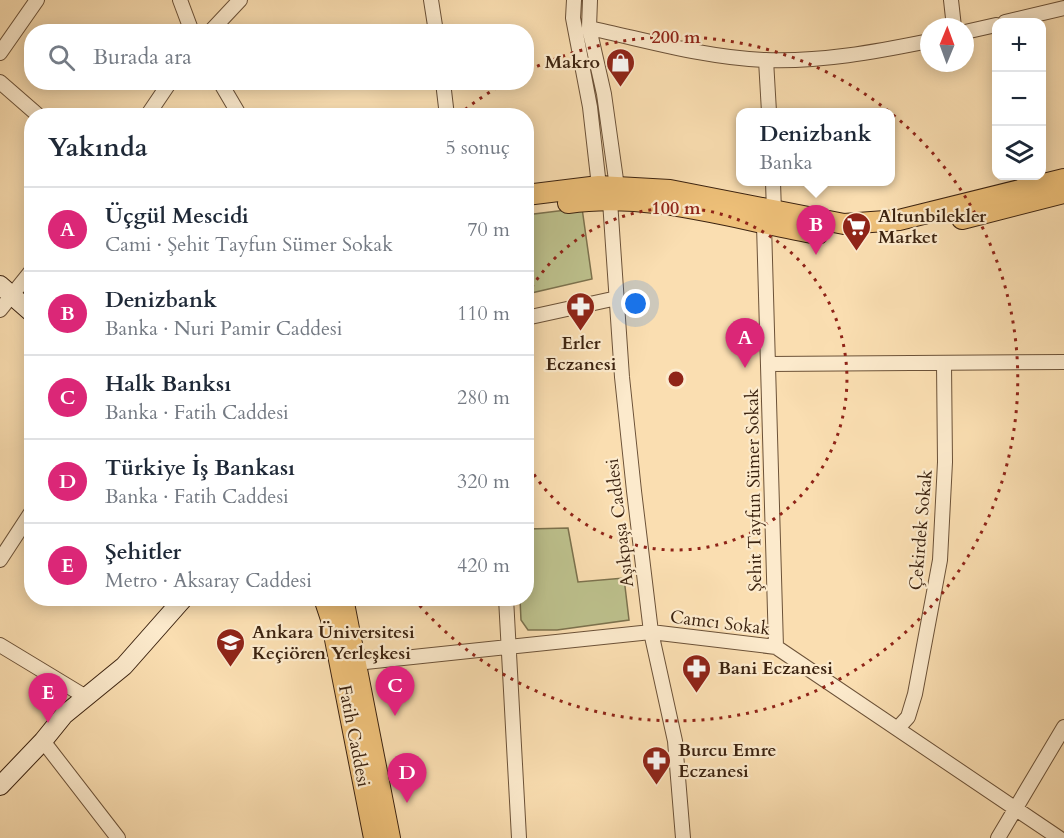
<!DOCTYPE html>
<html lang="tr">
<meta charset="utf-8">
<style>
:root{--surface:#fff;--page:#f6f6f7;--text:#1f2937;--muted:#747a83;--line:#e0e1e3;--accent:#db2777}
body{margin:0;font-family:Cardo,serif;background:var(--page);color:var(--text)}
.controls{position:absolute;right:18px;top:18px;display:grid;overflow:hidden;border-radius:12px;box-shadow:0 3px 15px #0003}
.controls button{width:54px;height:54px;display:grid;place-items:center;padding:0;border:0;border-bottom:2px solid var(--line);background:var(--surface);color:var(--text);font:30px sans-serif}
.compass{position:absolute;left:920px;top:18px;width:54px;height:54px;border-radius:50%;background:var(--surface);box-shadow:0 3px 15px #0003;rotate:1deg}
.you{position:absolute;left:636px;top:304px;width:21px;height:21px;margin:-15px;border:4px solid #fff;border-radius:50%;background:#1a73e8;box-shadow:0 0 0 9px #1a73e833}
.badge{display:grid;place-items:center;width:39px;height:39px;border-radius:50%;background:var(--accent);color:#fff;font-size:20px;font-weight:700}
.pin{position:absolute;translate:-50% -50px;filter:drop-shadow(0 2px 3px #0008)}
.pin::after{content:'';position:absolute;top:32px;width:21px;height:18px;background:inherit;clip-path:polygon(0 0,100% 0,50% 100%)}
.popup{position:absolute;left:736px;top:108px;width:159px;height:78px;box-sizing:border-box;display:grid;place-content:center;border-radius:12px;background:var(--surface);filter:drop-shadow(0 2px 4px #0005);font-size:20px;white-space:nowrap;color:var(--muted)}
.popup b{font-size:22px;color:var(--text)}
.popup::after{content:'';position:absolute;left:50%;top:100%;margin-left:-12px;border:12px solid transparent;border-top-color:var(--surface)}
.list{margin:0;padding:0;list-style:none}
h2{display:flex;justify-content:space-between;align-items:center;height:78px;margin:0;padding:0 24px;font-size:26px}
h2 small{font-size:20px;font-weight:400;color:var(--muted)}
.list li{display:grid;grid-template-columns:39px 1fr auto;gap:18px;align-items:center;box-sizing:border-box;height:84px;padding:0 24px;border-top:2px solid var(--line)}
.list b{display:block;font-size:22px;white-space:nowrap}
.list p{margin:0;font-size:20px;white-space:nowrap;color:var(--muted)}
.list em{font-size:20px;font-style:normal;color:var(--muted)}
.icon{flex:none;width:33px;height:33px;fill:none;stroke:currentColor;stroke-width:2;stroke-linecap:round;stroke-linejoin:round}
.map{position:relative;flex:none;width:1064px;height:838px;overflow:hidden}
.search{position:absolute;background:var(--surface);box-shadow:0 3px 15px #0003;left:24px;top:24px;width:510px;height:66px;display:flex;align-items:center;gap:15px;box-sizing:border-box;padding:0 21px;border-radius:24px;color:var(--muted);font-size:22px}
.panel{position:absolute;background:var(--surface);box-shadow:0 3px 15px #0003;left:24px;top:108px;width:510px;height:498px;border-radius:24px}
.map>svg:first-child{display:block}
.green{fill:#bdc18d;stroke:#7c724e;stroke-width:1.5}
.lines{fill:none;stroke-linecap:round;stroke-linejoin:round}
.street-casing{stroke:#6c5238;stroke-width:16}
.secondary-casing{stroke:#3c2310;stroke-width:20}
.primary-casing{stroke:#3c2310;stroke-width:22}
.street{stroke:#fceacc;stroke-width:14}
.secondary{stroke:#fceacc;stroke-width:18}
.primary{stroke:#edbf78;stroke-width:20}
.ring{fill:none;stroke:#8f2418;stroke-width:3;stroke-dasharray:3 6}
.labels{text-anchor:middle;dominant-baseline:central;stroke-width:4.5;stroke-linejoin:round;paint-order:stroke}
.poi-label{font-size:18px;font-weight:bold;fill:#3c2310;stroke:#fceacc;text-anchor:start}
.street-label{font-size:18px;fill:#3c2310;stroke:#fceacc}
.centre{fill:#8f2418;stroke:#fceacc;stroke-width:3}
.ring-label{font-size:18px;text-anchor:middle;font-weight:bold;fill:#8f2418;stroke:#fceacc;stroke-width:4.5;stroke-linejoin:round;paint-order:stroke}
</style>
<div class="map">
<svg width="1064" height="838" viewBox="0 0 1064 838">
<rect width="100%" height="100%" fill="#fadeb1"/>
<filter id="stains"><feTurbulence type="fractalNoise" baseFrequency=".00333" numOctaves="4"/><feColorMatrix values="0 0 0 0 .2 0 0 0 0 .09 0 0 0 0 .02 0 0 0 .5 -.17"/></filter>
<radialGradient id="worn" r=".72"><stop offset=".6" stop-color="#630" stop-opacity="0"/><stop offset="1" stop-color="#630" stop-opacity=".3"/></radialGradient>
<path class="green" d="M582,208l10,71 -65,15 -1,-79z
M568,528l10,54 46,-4 5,42 -72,10h-29l-7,-10 -1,-21 6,-1 1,-69z"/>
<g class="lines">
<defs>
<path id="street" d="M180,0l12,32
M431,0l5,32
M574,0l-1,18 17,89 9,79
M590,0l-1,28 15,66 13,93
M951,0l3,27
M1005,22l59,-14
M589,28c57,12 117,30 176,32 56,2 110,-8 164,-19
M210,32l30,-32
M965,32l31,-7
M0,53l37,-53
M766,60l3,52
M0,82l39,34
M220,82l20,34
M443,82l4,34
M147,116l23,-34
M773,182l1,30
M610,201l12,176 12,114 17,141 24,109 8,97
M764,225l12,422
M0,310l32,-40
M526,318l91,-20
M769,364l295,-2
M0,560l32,-49
M506,598l13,240
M0,645l86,52
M356,663l295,-31 125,15 283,191
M898,728l10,-11 7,-23 25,-134 5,-98 -1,-98
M43,741l75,97
M998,838l66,-111"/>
<path id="secondary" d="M0,285l32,28
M0,786l43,-45 21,-26 60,-49 60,-68"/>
<path id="primary" d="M526,195l73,-9 71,4 174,34 55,-4 165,-41
M568,203c84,-12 168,17 250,31
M962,219l102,-26
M324,598l7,21 43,219
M343,598l47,240"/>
</defs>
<use href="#street" class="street-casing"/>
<use href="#secondary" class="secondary-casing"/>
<use href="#primary" class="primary-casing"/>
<use href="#street" class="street"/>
<use href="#secondary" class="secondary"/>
<use href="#primary" class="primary"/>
</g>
<g class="ring">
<path d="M527 295A171 171 0 1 1 527 463"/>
<path d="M458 115A342 342 0 0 1 505 83M529 70A342 342 0 1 1 414 599"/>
</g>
<defs>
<symbol id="shop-pin" viewBox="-11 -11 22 30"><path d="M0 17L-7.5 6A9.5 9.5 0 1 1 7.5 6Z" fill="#8f2418" stroke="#fceacc"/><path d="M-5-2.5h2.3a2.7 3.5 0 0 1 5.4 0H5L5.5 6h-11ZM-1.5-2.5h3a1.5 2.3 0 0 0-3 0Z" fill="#fff"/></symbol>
<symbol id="supermarket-pin" viewBox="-11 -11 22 30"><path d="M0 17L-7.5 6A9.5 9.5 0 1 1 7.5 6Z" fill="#8f2418" stroke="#fceacc"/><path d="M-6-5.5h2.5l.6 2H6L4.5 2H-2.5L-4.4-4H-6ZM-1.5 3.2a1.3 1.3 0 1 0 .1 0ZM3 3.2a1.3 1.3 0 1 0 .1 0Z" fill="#fff"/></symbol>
<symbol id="pharmacy-pin" viewBox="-11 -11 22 30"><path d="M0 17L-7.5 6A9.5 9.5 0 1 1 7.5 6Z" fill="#8f2418" stroke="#fceacc"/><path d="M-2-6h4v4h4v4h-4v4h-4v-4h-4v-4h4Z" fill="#fff"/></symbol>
<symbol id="university-pin" viewBox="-11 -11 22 30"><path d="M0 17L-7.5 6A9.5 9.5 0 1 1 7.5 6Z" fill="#8f2418" stroke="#fceacc"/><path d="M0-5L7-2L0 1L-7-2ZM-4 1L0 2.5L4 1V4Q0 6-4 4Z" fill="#fff"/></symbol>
</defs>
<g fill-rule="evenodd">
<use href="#shop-pin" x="604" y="46" width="33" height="45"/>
<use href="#supermarket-pin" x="840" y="210" width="33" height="45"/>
<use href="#pharmacy-pin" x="564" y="290" width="33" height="45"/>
<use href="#university-pin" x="214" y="626" width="33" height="45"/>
<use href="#pharmacy-pin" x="680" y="652" width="33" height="45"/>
<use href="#pharmacy-pin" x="640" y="744" width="33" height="45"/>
</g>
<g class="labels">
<g class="poi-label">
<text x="600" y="62" text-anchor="end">Makro</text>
<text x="878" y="216">Altunbilekler<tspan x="878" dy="21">Market</tspan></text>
<text x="581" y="343" text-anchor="middle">Erler<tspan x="581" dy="21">Eczanesi</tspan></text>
<text x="252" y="632">Ankara Üniversitesi<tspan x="252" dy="21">Keçiören Yerleşkesi</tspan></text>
<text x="718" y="668">Bani Eczanesi</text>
<text x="678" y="750">Burcu Emre<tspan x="678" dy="21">Eczanesi</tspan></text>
</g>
<g class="street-label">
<text transform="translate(754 490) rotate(-91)">Şehit Tayfun Sümer Sokak</text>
<text transform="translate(620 523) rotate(-97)">Aşıkpaşa Caddesi</text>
<text transform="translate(921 530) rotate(-85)">Çekirdek Sokak</text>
<text transform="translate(720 623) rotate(7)">Camcı Sokak</text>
<text transform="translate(354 736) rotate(79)">Fatih Caddesi</text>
</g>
</g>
<circle cx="676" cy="379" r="9" class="centre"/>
<g class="ring-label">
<text x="676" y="43">200 m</text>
<text x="676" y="214">100 m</text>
</g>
<rect width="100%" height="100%" filter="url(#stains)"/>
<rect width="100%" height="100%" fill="url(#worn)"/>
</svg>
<div class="controls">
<button>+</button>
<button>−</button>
<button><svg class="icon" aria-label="layers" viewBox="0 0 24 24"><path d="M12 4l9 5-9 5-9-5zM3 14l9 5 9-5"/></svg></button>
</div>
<svg class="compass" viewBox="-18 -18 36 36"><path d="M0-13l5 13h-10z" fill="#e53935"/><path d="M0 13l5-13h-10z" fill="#747a83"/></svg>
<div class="you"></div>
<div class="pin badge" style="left:745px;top:368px">A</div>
<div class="pin badge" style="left:816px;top:255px">B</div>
<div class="popup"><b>Denizbank</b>Banka</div>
<div class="pin badge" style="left:395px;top:716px">C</div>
<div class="pin badge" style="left:407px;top:803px">D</div>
<div class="pin badge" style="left:48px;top:723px">E</div>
<div class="search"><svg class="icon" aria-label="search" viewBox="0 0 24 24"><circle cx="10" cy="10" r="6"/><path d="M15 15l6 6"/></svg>Burada ara</div>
<section class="panel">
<h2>Yakında<small>5 sonuç</small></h2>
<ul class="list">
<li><span class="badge">A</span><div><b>Üçgül Mescidi</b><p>Cami · Şehit Tayfun Sümer Sokak</p></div><em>70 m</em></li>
<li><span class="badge">B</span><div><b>Denizbank</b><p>Banka · Nuri Pamir Caddesi</p></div><em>110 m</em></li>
<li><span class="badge">C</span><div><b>Halk Banksı</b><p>Banka · Fatih Caddesi</p></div><em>280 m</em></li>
<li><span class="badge">D</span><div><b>Türkiye İş Bankası</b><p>Banka · Fatih Caddesi</p></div><em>320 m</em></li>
<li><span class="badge">E</span><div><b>Şehitler</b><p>Metro · Aksaray Caddesi</p></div><em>420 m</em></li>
</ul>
</section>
</div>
